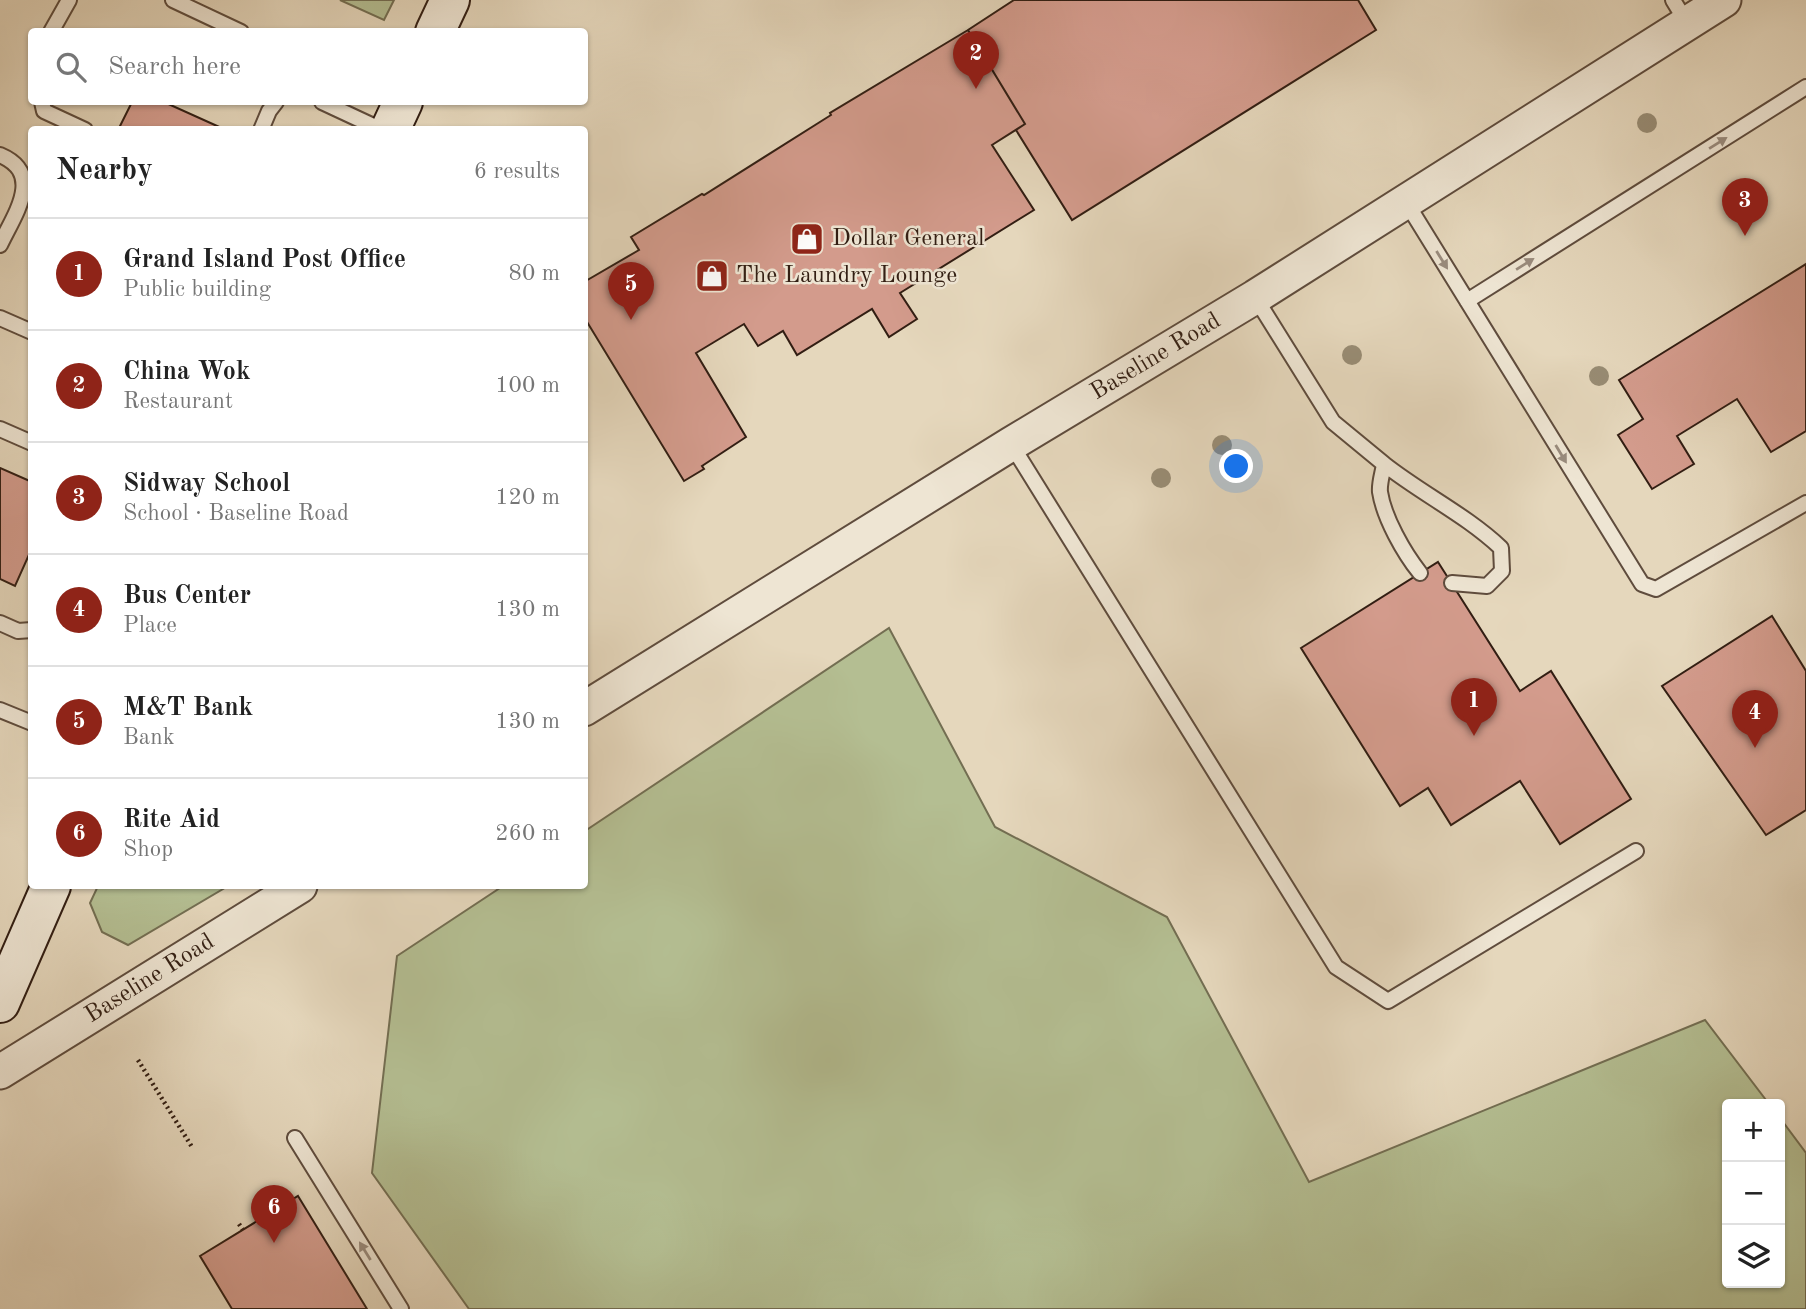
<!DOCTYPE html>
<meta charset="utf-8">
<style>
:root{--surface:#fff;--page:#f2f2f2;--text:#222;--muted:#767676;--line:#e0e0e0;--accent:#8f2418}
body{margin:0;font-family:"Old Standard TT",serif;background:var(--page);color:var(--text)}
.controls{position:absolute;right:21px;bottom:21px;display:grid;overflow:hidden;border-radius:7px;box-shadow:0 2px 5px #0004}
.controls button{width:63px;height:63px;display:grid;place-items:center;padding:0;border:0;border-bottom:2px solid var(--line);background:var(--surface);color:var(--text);font:35px sans-serif}
.you{position:absolute;left:1237px;top:467px;width:24px;height:24px;margin:-18px;border:5px solid #fff;border-radius:50%;background:#1a73e8;box-shadow:0 0 0 10px #1a73e833}
.badge{display:grid;place-items:center;width:46px;height:46px;border-radius:50%;background:var(--accent);color:#fff;font-size:23px;font-weight:700}
.pin{position:absolute;translate:-50% -58px;filter:drop-shadow(0 2px 4px #0008)}
.pin::after{content:'';position:absolute;top:37px;width:24px;height:21px;background:inherit;clip-path:polygon(0 0,100% 0,50% 100%)}
.list{margin:0;padding:0;list-style:none}
h2{display:flex;justify-content:space-between;align-items:center;height:91px;margin:0;padding:0 28px;font-size:30px}
h2 small{font-size:23px;font-weight:400;color:var(--muted)}
.list li{display:grid;grid-template-columns:46px 1fr auto;gap:21px;align-items:center;box-sizing:border-box;height:112px;padding:0 28px;border-top:2px solid var(--line)}
.list b{display:block;font-size:26px;white-space:nowrap}
.list p{margin:0;font-size:23px;white-space:nowrap;color:var(--muted)}
.list em{font-size:23px;font-style:normal;color:var(--muted)}
.icon{flex:none;width:38px;height:38px;fill:none;stroke:currentColor;stroke-width:2;stroke-linecap:round;stroke-linejoin:round}
.map{position:relative;flex:none;width:1806px;height:1309px;overflow:hidden}
.search{position:absolute;background:var(--surface);box-shadow:0 2px 5px #0004;left:28px;top:28px;width:560px;height:77px;display:flex;align-items:center;gap:18px;box-sizing:border-box;padding:0 24px;border-radius:7px;color:var(--muted);font-size:26px}
.panel{position:absolute;background:var(--surface);box-shadow:0 2px 5px #0004;left:28px;top:126px;width:560px;height:763px;border-radius:7px}
.map>svg:first-child{display:block}
.green{fill:#b4be92;stroke:#736e52;stroke-width:2}
.building{fill:#d39b8c;stroke:#321e13;stroke-width:2}
.lines{fill:none;stroke-linecap:round;stroke-linejoin:round}
.service-casing{stroke:#5f4c3d;stroke-width:18}
.tertiary-casing{stroke:#5f4c3d;stroke-width:37}
.secondary-casing{stroke:#321e13;stroke-width:42}
.path{stroke:#321e13;stroke-width:4.5;stroke-dasharray:2 3.5;stroke-linecap:butt}
.service{stroke:#eee5d3;stroke-width:14}
.tertiary{stroke:#eee5d3;stroke-width:33}
.secondary{stroke:#eee5d3;stroke-width:38}
.tree{fill:#988c74}
.oneway{fill:#998b7d}
.labels{text-anchor:middle;dominant-baseline:central;stroke-width:5;stroke-linejoin:round;paint-order:stroke}
.poi-label{font-size:24px;fill:#321e13;stroke:#eee5d3;text-anchor:start}
.street-label{font-size:24px;fill:#321e13;stroke:#eee5d3}
</style>
<div class="map">
<svg width="1806" height="1309" viewBox="0 0 1806 1309">
<rect width="100%" height="100%" fill="#e5d7bc"/>
<filter id="stains"><feTurbulence type="fractalNoise" baseFrequency=".00286" numOctaves="4"/><feColorMatrix values="0 0 0 0 .2 0 0 0 0 .09 0 0 0 0 .02 0 0 0 .5 -.17"/></filter>
<radialGradient id="worn" r=".72"><stop offset=".6" stop-color="#630" stop-opacity="0"/><stop offset="1" stop-color="#630" stop-opacity=".3"/></radialGradient>
<path class="green" d="M340,0h54l-10,20z
M889,628l106,199 172,90 142,265 396,-162 64,84h-42v179h53v-165l26,35v156h-1337l-97,-136 25,-217 106,-70h81l1,-55z
M98,886h130l-100,59 -26,-13 -12,-29z"/>
<path class="building" d="M1014,0h344l18,30 -304,190 -56,-90 9,-6 -57,-94z
M968,30l57,94 -33,21 42,65 -134,83 17,26 -28,18 -17,-28 -75,46 -14,-24 -25,15 -14,-22 -48,29 50,84 -44,29 2,3 -20,12 -100,-164v-35l55,-32 -8,-13 71,-43 2,1 127,-80 -1,-2z
M132,102h32l62,28h-108z
M1806,264v167l-35,21 -34,-53 -60,37 17,28 -42,25 -34,-54 25,-16 -24,-39z
M0,468l32,14v66l-17,38 -15,-7z
M1438,562l82,129 31,-20 80,128 -71,45 -40,-63 -69,44 -23,-37 -28,18 -99,-158z
M1772,616l34,55v139l-40,25 -104,-149z
M298,1196l69,113h-135l-32,-53z"/>
<g class="lines">
<defs>
<path id="service" d="M173,0l68,32
M1673,0l14,23
M51,32l18,-32
M42,102l2,9 41,19
M322,102l60,28
M261,130l8,-19 7,-9
M0,155c45,19 14,60 0,90
M1406,202l236,382 14,5 150,-86
M1255,297l78,125 51,42c-1,8 -5,19 -4,28 4,26 24,61 40,81
M1467,301l339,-214
M0,318l32,14
M0,429l32,14
M1011,444l325,523 52,34 248,-150
M1384,464c38,30 82,51 117,84l1,23 -15,15 -35,-3
M0,623l18,8 14,-1
M0,710l32,13
M295,1138l106,171"/>
<path id="tertiary" d="M584,709l427,-265 244,-147 469,-297
M0,1072l300,-186"/>
<path id="secondary" d="M435,32l15,-32
M390,130l13,-28
M0,1003l51,-117"/>
</defs>
<use href="#service" class="service-casing"/>
<use href="#tertiary" class="tertiary-casing"/>
<use href="#secondary" class="secondary-casing"/>
<path class="path" d="M138,1060l54,87
M239,1224l4,6"/>
<use href="#service" class="service"/>
<use href="#tertiary" class="tertiary"/>
<use href="#secondary" class="secondary"/>
</g>
<g class="tree">
<circle cx="1647" cy="123" r="10"/>
<circle cx="1352" cy="355" r="10"/>
<circle cx="1599" cy="376" r="10"/>
<circle cx="1222" cy="445" r="10"/>
<circle cx="1161" cy="478" r="10"/>
</g>
<defs><path id="oneway-solid" d="M-6-.8H1V-3.2L6.5 0L1 3.2V.8H-6Z" transform="scale(1.75)"/></defs>
<g class="oneway">
<use href="#oneway-solid" transform="translate(1718 143) rotate(-32)"/>
<use href="#oneway-solid" transform="translate(1442 260) rotate(58)"/>
<use href="#oneway-solid" transform="translate(1525 264) rotate(-32)"/>
<use href="#oneway-solid" transform="translate(1561 454) rotate(59)"/>
<use href="#oneway-solid" transform="translate(365 1251) rotate(-122)"/>
</g>
<defs>
<symbol id="shop-square" viewBox="-11 -11 22 22"><rect x="-9" y="-9" width="18" height="18" rx="4" fill="#8f2418" stroke="#eee5d3"/><path d="M-5-2.5h2.3a2.7 3.5 0 0 1 5.4 0H5L5.5 6h-11ZM-1.5-2.5h3a1.5 2.3 0 0 0-3 0Z" fill="#fff"/></symbol>
</defs>
<g fill-rule="evenodd">
<use href="#shop-square" x="788" y="220" width="38" height="38"/>
<use href="#shop-square" x="693" y="257" width="38" height="38"/>
</g>
<g class="labels">
<g class="poi-label">
<text x="832" y="239">Dollar General</text>
<text x="736" y="276">The Laundry Lounge</text>
</g>
<g class="street-label">
<text transform="translate(1156 357) rotate(-31)">Baseline Road</text>
<text transform="translate(150 979) rotate(-32)">Baseline Road</text>
</g>
</g>
<rect width="100%" height="100%" filter="url(#stains)"/>
<rect width="100%" height="100%" fill="url(#worn)"/>
</svg>
<div class="controls">
<button>+</button>
<button>−</button>
<button><svg class="icon" aria-label="layers" viewBox="0 0 24 24"><path d="M12 4l9 5-9 5-9-5zM3 14l9 5 9-5"/></svg></button>
</div>
<div class="you"></div>
<div class="pin badge" style="left:1474px;top:736px">1</div>
<div class="pin badge" style="left:976px;top:89px">2</div>
<div class="pin badge" style="left:1745px;top:236px">3</div>
<div class="pin badge" style="left:1755px;top:748px">4</div>
<div class="pin badge" style="left:631px;top:320px">5</div>
<div class="pin badge" style="left:274px;top:1243px">6</div>
<div class="search"><svg class="icon" aria-label="search" viewBox="0 0 24 24"><circle cx="10" cy="10" r="6"/><path d="M15 15l6 6"/></svg>Search here</div>
<section class="panel">
<h2>Nearby<small>6 results</small></h2>
<ul class="list">
<li><span class="badge">1</span><div><b>Grand Island Post Office</b><p>Public building</p></div><em>80 m</em></li>
<li><span class="badge">2</span><div><b>China Wok</b><p>Restaurant</p></div><em>100 m</em></li>
<li><span class="badge">3</span><div><b>Sidway School</b><p>School · Baseline Road</p></div><em>120 m</em></li>
<li><span class="badge">4</span><div><b>Bus Center</b><p>Place</p></div><em>130 m</em></li>
<li><span class="badge">5</span><div><b>M&amp;T Bank</b><p>Bank</p></div><em>130 m</em></li>
<li><span class="badge">6</span><div><b>Rite Aid</b><p>Shop</p></div><em>260 m</em></li>
</ul>
</section>
</div>
